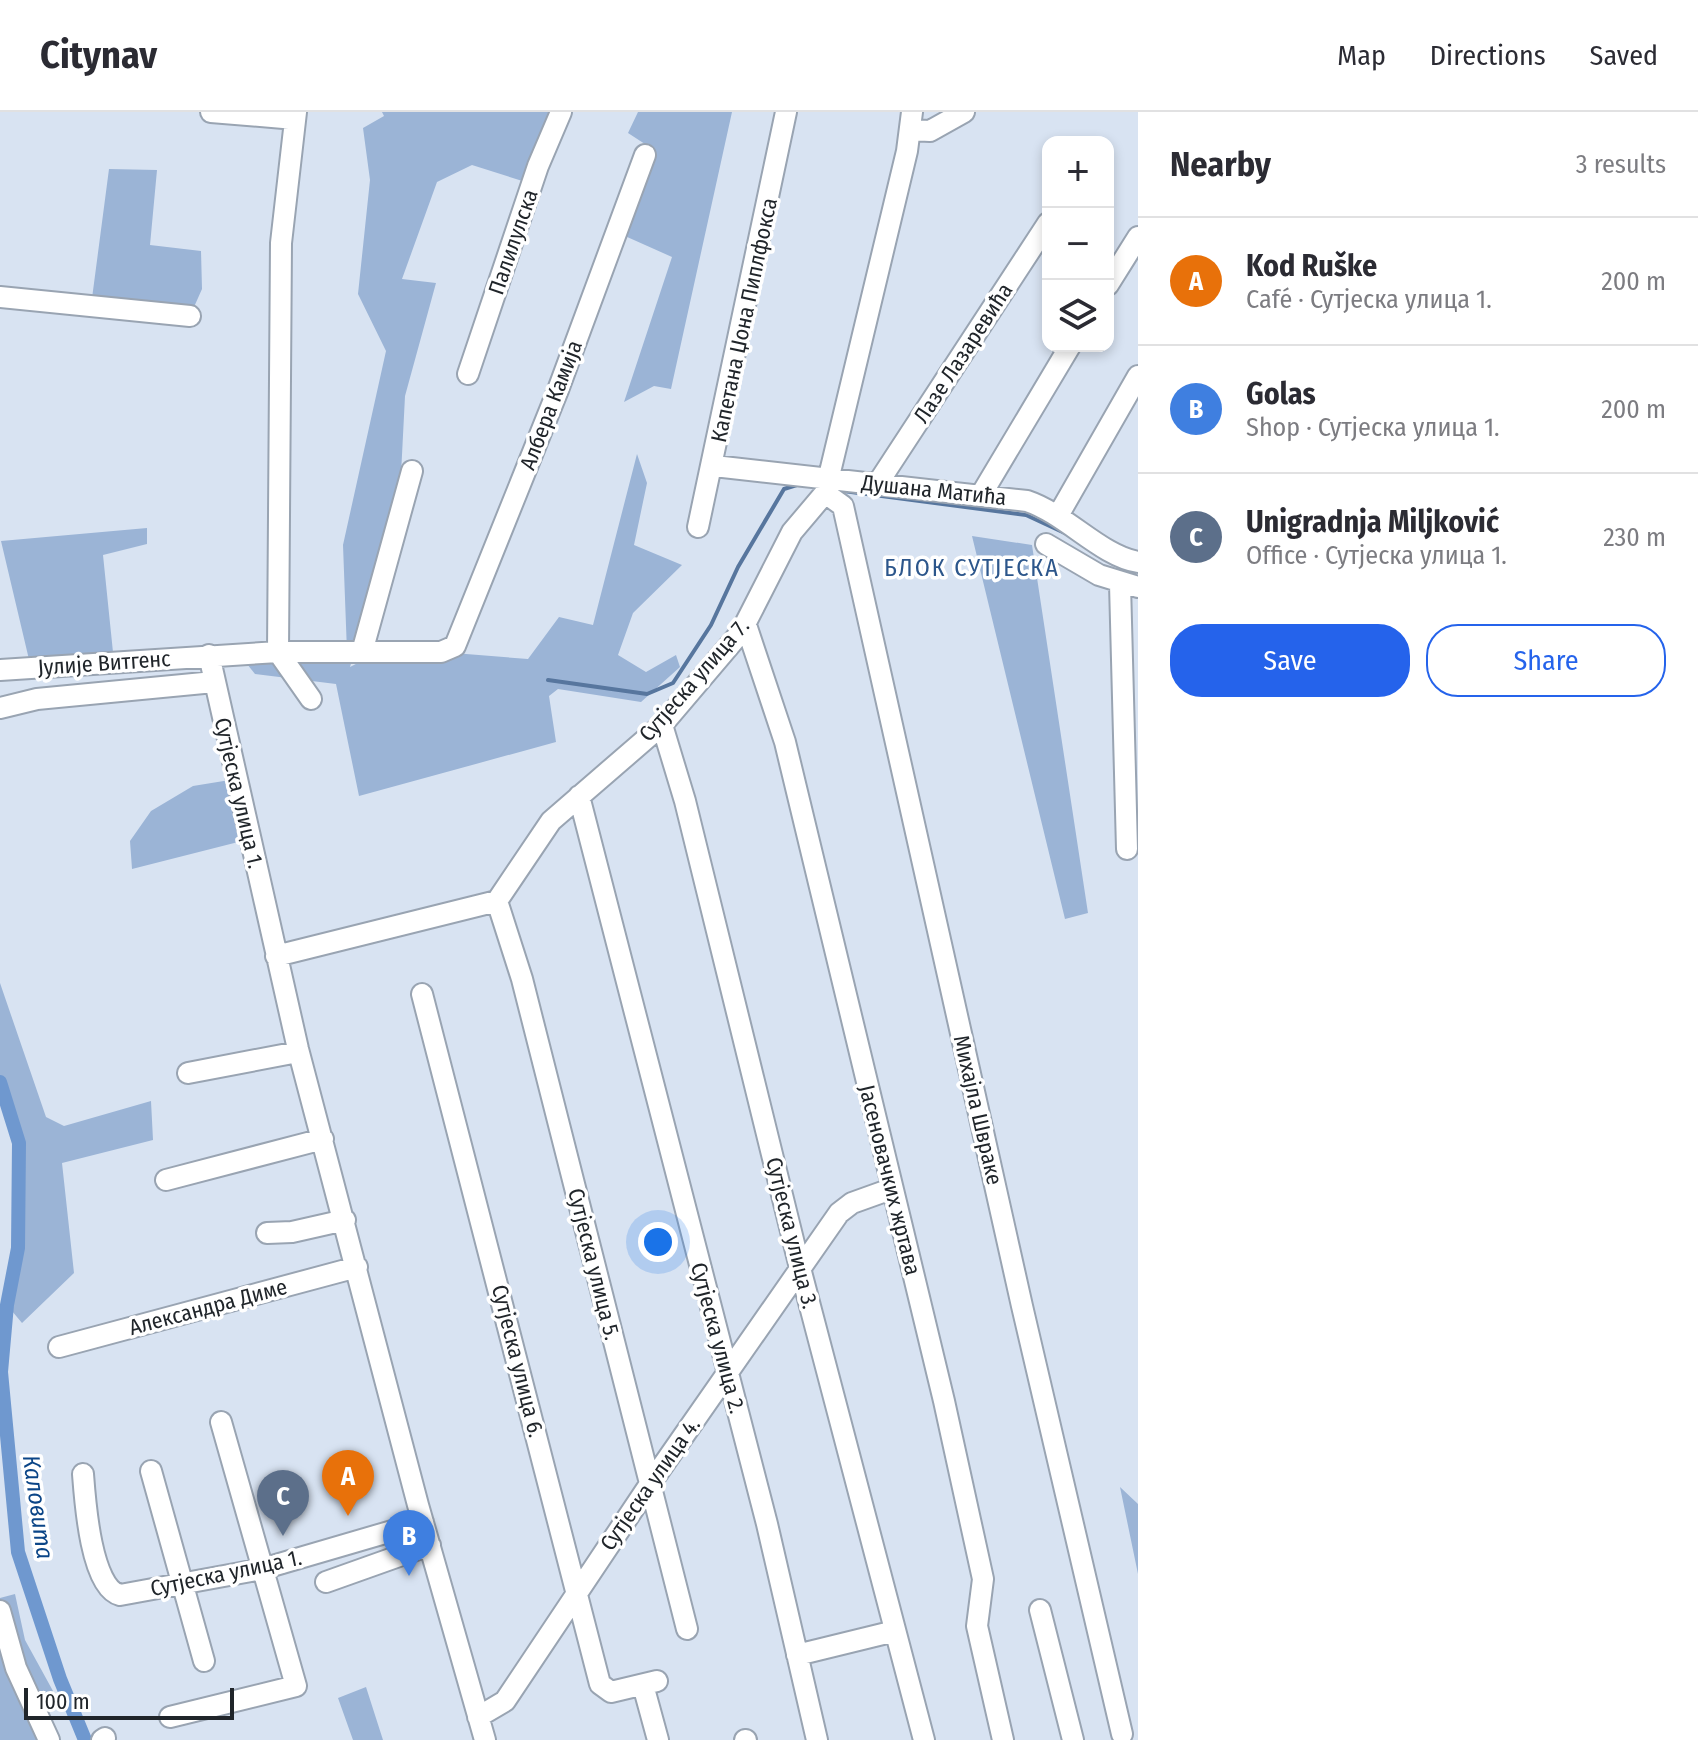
<!DOCTYPE html>
<meta charset="utf-8">
<style>
:root{--surface:#fff;--page:#f7f7f7;--text:#2b2b33;--muted:#7c7c81;--line:#e1e1e2;--accent:#2563eb}
body{margin:0;font-family:"Fira Sans Condensed",sans-serif;background:var(--page);color:var(--text)}
.controls{position:absolute;right:24px;top:24px;display:grid;overflow:hidden;border-radius:16px;box-shadow:0 4px 12px #0003}
.controls button{width:72px;height:72px;display:grid;place-items:center;padding:0;border:0;border-bottom:2px solid var(--line);background:var(--surface);color:var(--text);font:40px sans-serif}
.scale{position:absolute;left:24px;bottom:20px;width:210px;box-sizing:border-box;padding-left:8px;border:4px solid #20252a;border-top:0;font-size:22px;line-height:28px;white-space:nowrap;color:#20252a;-webkit-text-stroke:6px #fff;paint-order:stroke}
.you{position:absolute;left:658px;top:1130px;width:28px;height:28px;margin:-20px;border:6px solid #fff;border-radius:50%;background:#1a73e8;box-shadow:0 0 0 12px #1a73e833}
.badge{display:grid;place-items:center;width:52px;height:52px;border-radius:50%;background:var(--accent);color:#fff;font-size:26px;font-weight:700}
.pin{position:absolute;translate:-50% -66px;filter:drop-shadow(0 2px 4px #0008)}
.pin::after{content:'';position:absolute;top:42px;width:28px;height:24px;background:inherit;clip-path:polygon(0 0,100% 0,50% 100%)}
.list{margin:0;padding:0;list-style:none}
h2{display:flex;justify-content:space-between;align-items:center;height:104px;margin:0;padding:0 32px;font-size:34px}
h2 small{font-size:26px;font-weight:400;color:var(--muted)}
.list li{display:grid;grid-template-columns:52px 1fr auto;gap:24px;align-items:center;box-sizing:border-box;height:128px;padding:0 32px;border-top:2px solid var(--line)}
.list b{display:block;font-size:30px;white-space:nowrap}
.list p{margin:0;font-size:26px;white-space:nowrap;color:var(--muted)}
.list em{font-size:26px;font-style:normal;color:var(--muted)}
.actions{display:flex;gap:16px;padding:24px 32px}
.actions a{flex:1;padding:18px 0;border:2px solid var(--accent);border-radius:32px;text-align:center;font-size:28px;color:var(--accent)}
.actions .main{background:var(--accent);color:#fff}
.icon{flex:none;width:44px;height:44px;fill:none;stroke:currentColor;stroke-width:2;stroke-linecap:round;stroke-linejoin:round}
.map{position:relative;flex:none;width:1138px;height:1628px;overflow:hidden}
header{display:flex;align-items:center;gap:48px;box-sizing:border-box;height:112px;padding:0 40px;background:var(--surface);border-bottom:2px solid var(--line)}
header strong{font-size:38px}
nav{display:flex;gap:44px;margin-inline-start:auto;font-size:28px}
main{display:flex}
aside{flex:1;background:var(--surface)}
.map>svg:first-child{display:block}
.green{fill:#9bb4d6}
.lines{fill:none;stroke-linecap:round;stroke-linejoin:round}
.stream{stroke:#57769e;stroke-width:4}
.canal{stroke:#6f98cf;stroke-width:14}
.minor-casing{stroke:#99a4b2;stroke-width:24}
.minor{stroke:#fff;stroke-width:20}
.labels{text-anchor:middle;dominant-baseline:central;stroke-width:7;stroke-linejoin:round;paint-order:stroke}
.street-label{font-size:22px;fill:#20252a;stroke:#fff}
.neighbourhood-label{font-size:24px;letter-spacing:2px;fill:#2c568b;stroke:#fff}
.water-label{font-size:24px;font-style:italic;fill:#0b4587;stroke:#fff}
</style>
<header>
<strong>Citynav</strong>
<nav><a>Map</a><a>Directions</a><a>Saved</a></nav>
</header>
<main>
<div class="map">
<svg width="1138" height="1628" viewBox="0 0 1138 1628">
<rect width="100%" height="100%" fill="#d8e3f2"/>
<path class="green" d="M382,0h179l-29,72 -60,-19 -35,17 -35,97 34,4 -31,113 -5,98 -50,173 29,-15h62l87,7 31,-42 34,8 44,-171 10,29 -13,62 48,20 -49,48 -15,42 28,17 30,-17 4,12 -39,35 -83,-13 -9,7 7,46 -197,54 -23,-112 -81,-10 -16,-20 108,-2 -4,-107 43,-194 -28,-57 12,-114 -7,-52 21,-12z
M638,0h94l-61,277 -17,-3 -30,16 48,-145 -56,-25 32,-86 -20,-13z
M109,57l48,1 -7,75 51,6 1,38 -12,27 -99,-10z
M147,416v16l-44,11 11,107 -83,6 -30,-127z
M972,424l60,9 56,368 -23,6z
M236,667l14,60 -118,30 -2,-28 21,-30 42,-25z
M0,871l46,134 18,9 87,-25 2,39 -91,23 12,110 -52,50 -15,-18 11,-57 1,-105 -19,-60z
M1120,1375l18,17v70z
M15,1482l10,46 28,51 -16,21 12,28h-49v-142z
M366,1575l17,53h-30l-15,-42z"/>
<g class="lines">
<path class="stream" d="M836,378l190,25 43,20
M548,568l99,14 26,-11 38,-58 27,-58 46,-78 16,-5"/>
<path class="canal" d="M0,970l19,61 -1,105 -11,57 -6,67 17,180 42,127 25,61"/>
<defs>
<path id="minor" d="M211,0l84,7
M910,18l20,1 34,-19
M1108,173l30,-48
M0,185l190,19
M468,262l70,-208 23,-54
M714,354l313,35c39,13 74,55 111,61
M878,371l170,-260
M825,381l18,13 179,800 100,428
M981,383l89,-149
M1059,402l79,-138
M698,415l88,-415
M1046,432l53,31 39,12
M1120,472l7,265
M746,513l39,117 159,659 39,178 -6,47 26,114
M278,540l3,-409 15,-131
M278,540l33,47
M362,540l50,-181
M209,543l89,394 120,456 67,235
M0,558l278,-18h163l14,-6 103,-256 87,-235
M0,596l37,-9 177,-17
M662,613l23,76 115,467 124,472
M579,684l188,728 50,216
M497,789l25,78 165,650
M276,844l221,-55 54,-80 111,-96 79,-93 51,-100 33,-39 82,-342 5,-39
M422,882l178,690 11,8 46,-11
M188,961l110,-21
M166,1068l157,-41
M267,1121l25,-1 53,-12
M59,1235l298,-80
M151,1359l53,190
M83,1362c2,27 8,114 37,121l142,-26 161,-47
M326,1470l104,-37
M1040,1498l33,130
M0,1499l16,57 33,72
M797,1543l98,-24
M643,1573l15,55
M170,1605l126,-31 -75,-264
M478,1605l27,-16 145,-217 189,-271 13,-10 39,-14
M102,1628l3,-2
M745,1628h1"/>
</defs>
<use href="#minor" class="minor-casing"/>
<use href="#minor" class="minor"/>
</g>
<g class="labels">
<g class="street-label">
<text transform="translate(513 130) rotate(-71)">Палилулска</text>
<text transform="translate(744 208) rotate(-78)">Капетана Џона Пиплфокса</text>
<text transform="translate(963 241) rotate(-57)">Лазе Лазаревића</text>
<text transform="translate(551 293) rotate(-69)">Албера Камија</text>
<text transform="translate(934 378) rotate(6)">Душана Матића</text>
<text transform="translate(104 551) rotate(-4)">Јулије Витгенс</text>
<text transform="translate(694 568) rotate(-49)">Сутјеска улица 7.</text>
<text transform="translate(239 681) rotate(77)">Сутјеска улица 1.</text>
<text transform="translate(978 998) rotate(77)">Михајла Швраке</text>
<text transform="translate(890 1068) rotate(76)">Јасеновачких жртава</text>
<text transform="translate(792 1121) rotate(76)">Сутјеска улица 3.</text>
<text transform="translate(594 1152) rotate(76)">Сутјеска улица 5.</text>
<text transform="translate(208 1195) rotate(-15)">Александра Диме</text>
<text transform="translate(718 1226) rotate(75)">Сутјеска улица 2.</text>
<text transform="translate(518 1249) rotate(76)">Сутјеска улица 6.</text>
<text transform="translate(650 1372) rotate(-55)">Сутјеска улица 4.</text>
<text transform="translate(226 1461) rotate(-12)">Сутјеска улица 1.</text>
</g>
<g class="neighbourhood-label">
<text x="972" y="456">БЛОК СУТЈЕСКА</text>
</g>
<g class="water-label">
<text transform="translate(38 1395) rotate(82)">Каловита</text>
</g>
</g>
</svg>
<div class="controls">
<button>+</button>
<button>−</button>
<button><svg class="icon" aria-label="layers" viewBox="0 0 24 24"><path d="M12 4l9 5-9 5-9-5zM3 14l9 5 9-5"/></svg></button>
</div>
<div class="scale">100 m</div>
<div class="you"></div>
<div class="pin badge" style="left:348px;top:1404px;background:#e8710a">A</div>
<div class="pin badge" style="left:409px;top:1464px;background:#3f7fe0">B</div>
<div class="pin badge" style="left:283px;top:1424px;background:#5c6f8a">C</div>
</div>
<aside>
<h2>Nearby<small>3 results</small></h2>
<ul class="list">
<li><span class="badge" style="background:#e8710a">A</span><div><b>Kod Ruške</b><p>Café · Сутјеска улица 1.</p></div><em>200 m</em></li>
<li><span class="badge" style="background:#3f7fe0">B</span><div><b>Golas</b><p>Shop · Сутјеска улица 1.</p></div><em>200 m</em></li>
<li><span class="badge" style="background:#5c6f8a">C</span><div><b>Unigradnja Miljković</b><p>Office · Сутјеска улица 1.</p></div><em>230 m</em></li>
</ul>
<div class="actions"><a class="main">Save</a><a>Share</a></div>
</aside>
</main>
